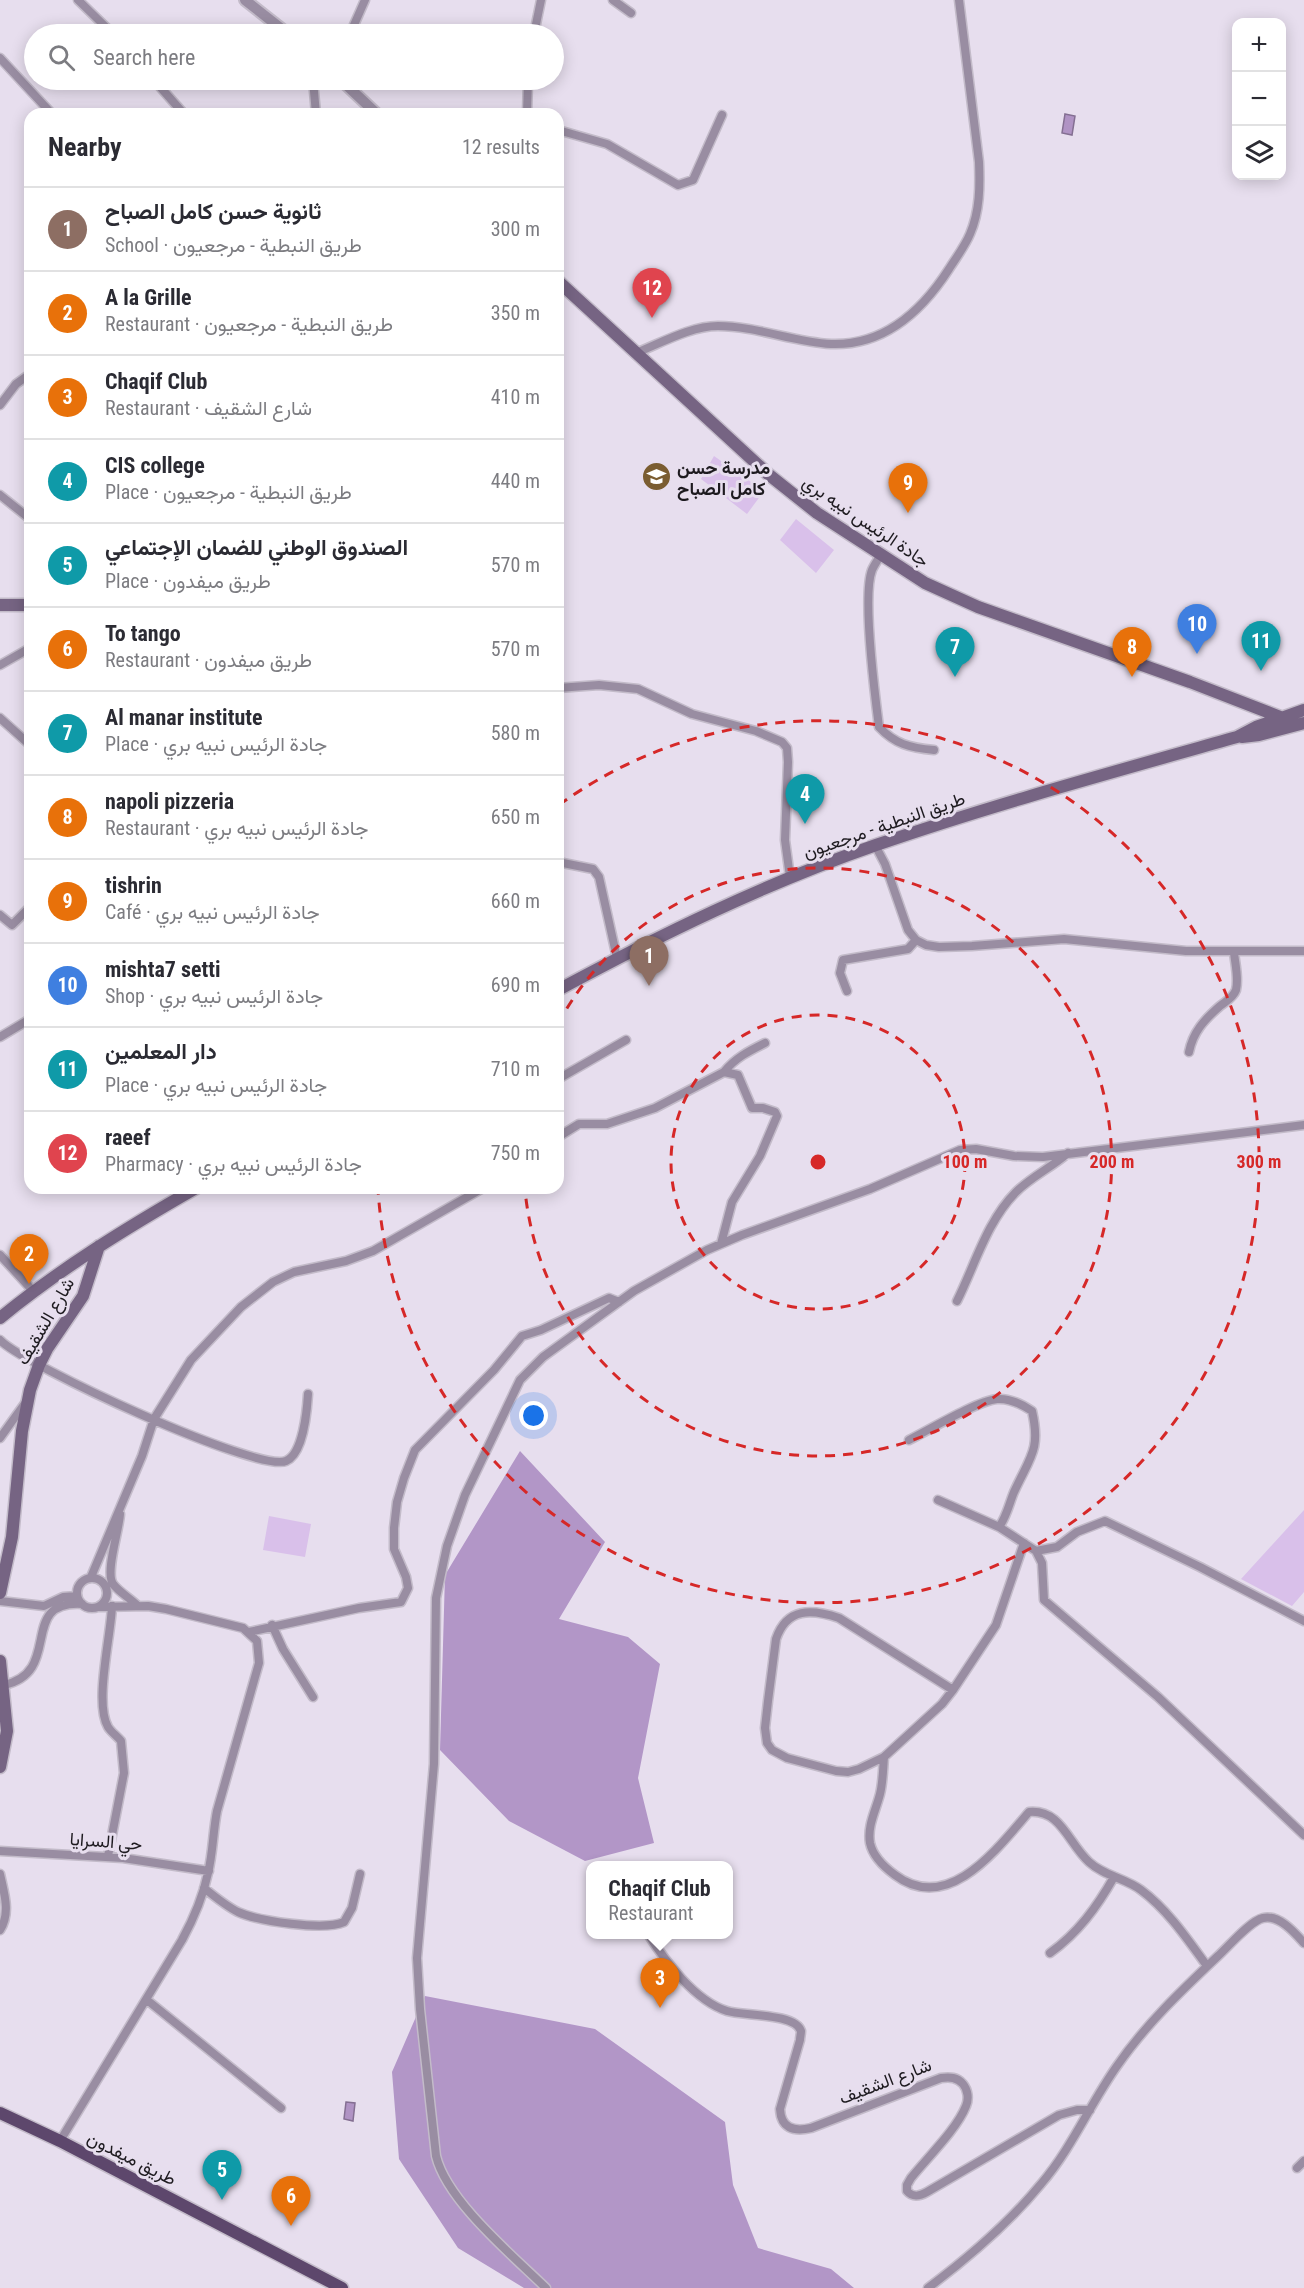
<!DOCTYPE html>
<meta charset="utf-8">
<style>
:root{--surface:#fff;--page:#f2f2f3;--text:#2b2b33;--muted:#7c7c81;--line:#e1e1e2;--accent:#7b5d31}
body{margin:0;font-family:"Roboto Condensed",Vazirmatn,sans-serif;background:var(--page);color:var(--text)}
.controls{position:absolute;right:18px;top:18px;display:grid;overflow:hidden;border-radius:12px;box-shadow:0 3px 15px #0003}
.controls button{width:54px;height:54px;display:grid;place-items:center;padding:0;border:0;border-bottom:2px solid var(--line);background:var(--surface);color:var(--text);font:30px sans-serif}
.you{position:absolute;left:534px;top:1416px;width:21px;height:21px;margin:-15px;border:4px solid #fff;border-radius:50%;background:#1a73e8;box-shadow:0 0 0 9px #1a73e833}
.badge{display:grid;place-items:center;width:39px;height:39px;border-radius:50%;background:var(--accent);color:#fff;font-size:20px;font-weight:700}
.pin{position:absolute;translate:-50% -50px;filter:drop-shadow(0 2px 3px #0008)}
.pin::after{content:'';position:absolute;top:32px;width:21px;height:18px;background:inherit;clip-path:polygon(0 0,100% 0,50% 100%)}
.popup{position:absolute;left:586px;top:1861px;width:147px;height:78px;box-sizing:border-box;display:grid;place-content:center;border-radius:12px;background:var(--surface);filter:drop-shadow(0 2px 4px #0005);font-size:20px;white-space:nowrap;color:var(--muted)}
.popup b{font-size:22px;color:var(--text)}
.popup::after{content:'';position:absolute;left:50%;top:100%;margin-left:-12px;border:12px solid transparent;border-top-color:var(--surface)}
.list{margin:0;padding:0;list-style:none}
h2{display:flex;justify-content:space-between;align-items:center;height:78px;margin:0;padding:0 24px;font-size:26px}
h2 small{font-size:20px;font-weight:400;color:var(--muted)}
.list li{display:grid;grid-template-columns:39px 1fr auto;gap:18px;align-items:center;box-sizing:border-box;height:84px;padding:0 24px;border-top:2px solid var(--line)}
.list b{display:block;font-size:22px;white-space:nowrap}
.list p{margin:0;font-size:20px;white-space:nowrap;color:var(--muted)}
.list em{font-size:20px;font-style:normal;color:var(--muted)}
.icon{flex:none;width:33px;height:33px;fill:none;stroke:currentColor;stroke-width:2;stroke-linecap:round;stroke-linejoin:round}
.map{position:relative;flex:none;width:1304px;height:2288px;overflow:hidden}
.search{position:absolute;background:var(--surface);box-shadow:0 3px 15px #0003;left:24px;top:24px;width:540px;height:66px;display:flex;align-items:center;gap:15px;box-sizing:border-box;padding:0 21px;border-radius:33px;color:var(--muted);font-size:22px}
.panel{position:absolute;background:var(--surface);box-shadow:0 3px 15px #0003;left:24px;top:108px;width:540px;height:1086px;border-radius:18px}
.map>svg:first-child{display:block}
.green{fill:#d9c0ea}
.forest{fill:#b296c7}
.water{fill:#b093c4;stroke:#846f92;stroke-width:1.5}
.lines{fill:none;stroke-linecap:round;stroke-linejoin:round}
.minor-casing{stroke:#c3bbc9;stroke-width:11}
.tertiary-casing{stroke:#c3bbc9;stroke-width:14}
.secondary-casing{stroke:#c3bbc9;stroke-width:15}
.primary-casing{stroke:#c3bbc9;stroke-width:15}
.minor{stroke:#998da2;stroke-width:8}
.tertiary{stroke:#998da2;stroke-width:10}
.secondary{stroke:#766483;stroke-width:12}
.primary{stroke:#5d476c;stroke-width:12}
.ring{fill:none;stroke:#d62828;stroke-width:3;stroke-dasharray:10 8}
.labels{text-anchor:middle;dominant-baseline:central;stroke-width:6;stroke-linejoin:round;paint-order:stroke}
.poi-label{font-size:18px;font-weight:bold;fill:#1d1a1f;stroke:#e7deee;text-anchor:start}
.street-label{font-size:18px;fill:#1d1a1f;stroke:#e7deee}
.centre{fill:#d62828;stroke:#e7deee;stroke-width:3}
.ring-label{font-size:18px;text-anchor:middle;font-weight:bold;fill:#d62828;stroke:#e7deee;stroke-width:6;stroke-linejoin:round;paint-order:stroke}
</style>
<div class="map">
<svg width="1304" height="2288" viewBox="0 0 1304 2288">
<rect width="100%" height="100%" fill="#e7deee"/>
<path class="green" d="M714,456l50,35 -17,23 -46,-35z
M796,519l38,31 -18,23 -36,-33z
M1304,1510v82l-12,14 -51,-27z
M269,1516l42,8 -6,33 -42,-7z"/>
<path class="forest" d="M520,1451l85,91 -46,77 69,18 32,27 -22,114 16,65 -69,18 -76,-40 -69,-71 5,-175z
M425,1996l170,33 130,93 8,63 25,63 73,21 23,19h-330l-66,-40 -59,-89 -7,-87z"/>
<path class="water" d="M1065,114l10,2 -3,19 -10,-2z
M346,2102l9,1 -2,18 -9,-2z"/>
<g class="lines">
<defs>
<path id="minor" d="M78,0l35,34
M613,0l18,13
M350,34l15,-34
M534,34l7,-34
M0,58l52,56
M154,80l30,34
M313,80l3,34
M527,114l1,-34
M558,130l49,14 71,41 15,-5 29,-65
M636,353c25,-10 55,-27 82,-27 38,0 75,16 113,18 54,2 91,-33 118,-75 7,-11 16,-23 21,-35 10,-23 10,-48 9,-72l-20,-162
M0,405l16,-21 14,-10
M0,495l30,24
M881,554c-3,6 -7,11 -9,16 -10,26 3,126 7,157 16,17 31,21 55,23
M0,665l30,-17
M558,688l41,-3 39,4 54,25 64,17 26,11 5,6 1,14 -3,78 5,37
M0,718l30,27
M875,845l10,19 23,66 8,10 10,5 13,2 33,-1 92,-7 122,12h118
M558,862l35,7 6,8 18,81
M0,915l12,10 18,-18
M847,991l-7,-18 3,-13 65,-11 8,-9
M0,1037l30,-18
M1189,1052c4,-20 15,-32 31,-46 6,-5 13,-8 16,-16 3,-12 -1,-26 -2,-38
M724,1072c11,-14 25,-21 41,-29
M558,1079l68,-39
M558,1137l21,-13h28l48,-16 69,-36 14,3 14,33h11l12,4 2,4 -17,40 -28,46 -11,42
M0,1255l33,36
M957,1301c18,-36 30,-80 59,-109 15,-15 36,-25 52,-39
M0,1340c25,26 258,133 286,121 17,-7 21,-50 22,-67
M0,1438l26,-36
M909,1440c20,-10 68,-39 88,-41 12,-1 26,6 35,12 9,39 -2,46 -18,81 -5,12 -7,24 -15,35l37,24
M938,1500l61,27
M120,1514c-1,17 -15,58 -7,70 6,8 18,15 25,22
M91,1577l51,-121 12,-37 37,-59 50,-53 32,-25 21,-10 52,-11 27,-10 110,-63
M77 1593a15 15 0 1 1 30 0a15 15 0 1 1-30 0Z
M0,1601l44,5 19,-9 14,-1
M1304,1621l-104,-54 -95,-46 -28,11 -20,15 -21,4 6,12 2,37 114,97 146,138
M272,1625l11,24 30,48
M249,1632l110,-24 42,-6 7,-14 -2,-11 -12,-28v-21l3,-26 7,-24 11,-28 79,-80 28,-34 19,-6 68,-32 10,4
M4,1685c60,-13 13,-85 78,-81
M953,1690l-114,-72c-27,-9 -52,-11 -63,21l-8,62 -3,27 2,15 5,7 15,8 49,13 12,1 11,-3 25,-12 58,-53 11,-14 43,-65 28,-82
M884,1757c-1,12 -1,25 -4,37 -4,16 -13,32 -10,49 3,14 14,24 25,32 53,40 102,-26 134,-63 32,-3 39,31 60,50 15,14 36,16 52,28 27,20 47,50 66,76
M0,1851l123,7 86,13
M108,1856l16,-83 -3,-32c-4,-5 -10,-9 -13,-14 -14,-24 3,-91 4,-121
M0,1874c4,19 11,39 0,56
M204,1888c11,9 22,18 34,24 20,9 86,19 106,10l8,-14 8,-34
M648,1934c17,27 47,67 79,77 16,5 68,2 74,20 0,3 -1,6 -1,9l-20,69c1,19 13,23 31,19l130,-50c9,-1 16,-1 22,6 5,6 6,15 3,22 -9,23 -39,52 -55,72l-4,7v6c6,7 13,5 20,1l132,-77 18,-5h13
M1050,1953c28,-20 47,-46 64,-76
M147,2000l134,108
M60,2141l122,-201c12,-22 21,-43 26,-67 5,-20 5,-42 9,-62l42,-148 -2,-22 -14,-13 -77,-19 -18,-3 -48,1
M1297,2168l7,-7
M546,2288c-34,-33 -99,-87 -110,-132l-16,-147 -3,-51 17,-194 2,-166 11,-52 18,-51 55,-115 23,-23 91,-66 73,-41 35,-15 128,-46 90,-39 16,-1 38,7 29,1 261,-32
M928,2288c40,-30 81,-65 113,-104 31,-36 49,-80 76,-118 29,-42 65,-76 101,-110 11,-10 32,-35 45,-38 16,-4 32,15 41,25"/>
<path id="tertiary" d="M245,0l43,34
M341,80l36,34"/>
<path id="secondary" d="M558,281l210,193 49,39 108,70 53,24 212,75 93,36 13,7
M0,605h30
M1242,737l17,-2 45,-12
M558,990c102,-55 208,-107 318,-145 119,-41 241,-74 361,-108l19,-10 48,-17
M0,1318c61,-50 128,-91 196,-130
M0,1593l12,-56 10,-106 8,-41 9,-25 8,-16 36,-53 16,-50
M0,1661l7,70 -7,36"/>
<path id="primary" d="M0,2113l60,28 282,147"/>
</defs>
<use href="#minor" class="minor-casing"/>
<use href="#tertiary" class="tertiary-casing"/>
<use href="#secondary" class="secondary-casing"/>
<use href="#primary" class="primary-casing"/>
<use href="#minor" class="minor"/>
<use href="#tertiary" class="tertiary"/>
<use href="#secondary" class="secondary"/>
<use href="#primary" class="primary"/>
</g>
<g class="ring">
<circle cx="818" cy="1162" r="147"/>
<path d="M558 1024A294 294 0 1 1 525 1190"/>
<path d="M559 805A441 441 0 1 1 378 1189"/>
</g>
<defs>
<symbol id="school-disc" viewBox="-11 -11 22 22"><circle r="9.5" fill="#7b5d31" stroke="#e7deee"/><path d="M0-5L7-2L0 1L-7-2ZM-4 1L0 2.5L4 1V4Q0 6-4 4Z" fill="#fff"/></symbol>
</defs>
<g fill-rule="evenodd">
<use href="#school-disc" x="640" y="460" width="33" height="33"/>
</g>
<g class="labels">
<g class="poi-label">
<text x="677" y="467">مدرسة حسن<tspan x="677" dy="21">كامل الصباح</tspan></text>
</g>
<g class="street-label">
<text transform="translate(866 521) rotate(34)">جادة الرئيس نبيه بري</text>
<text transform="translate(884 825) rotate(-19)">طريق النبطية - مرجعيون</text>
<text transform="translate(45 1321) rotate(-60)">شارع الشقيف</text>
<text transform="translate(106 1841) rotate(4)">حي السرايا</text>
<text transform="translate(885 2081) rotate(-21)">شارع الشقيف</text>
<text transform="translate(132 2158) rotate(27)">طريق ميفدون</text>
</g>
</g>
<circle cx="818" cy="1162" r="9" class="centre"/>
<g class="ring-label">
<text x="965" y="1168">100 m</text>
<text x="1112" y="1168">200 m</text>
<text x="1259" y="1168">300 m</text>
</g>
</svg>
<div class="controls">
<button>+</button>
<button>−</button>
<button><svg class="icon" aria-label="layers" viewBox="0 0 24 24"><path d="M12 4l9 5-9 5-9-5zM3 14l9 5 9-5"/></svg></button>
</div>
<div class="you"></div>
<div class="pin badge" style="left:649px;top:986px;background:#8d6e63">1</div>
<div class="pin badge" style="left:29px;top:1284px;background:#e8710a">2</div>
<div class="pin badge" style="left:660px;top:2008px;background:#e8710a">3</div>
<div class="popup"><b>Chaqif Club</b>Restaurant</div>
<div class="pin badge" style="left:805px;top:824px;background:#0f9aa8">4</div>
<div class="pin badge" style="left:222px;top:2200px;background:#0f9aa8">5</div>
<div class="pin badge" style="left:291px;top:2226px;background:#e8710a">6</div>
<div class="pin badge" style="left:955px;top:677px;background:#0f9aa8">7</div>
<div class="pin badge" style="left:1132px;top:677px;background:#e8710a">8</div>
<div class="pin badge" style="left:908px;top:513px;background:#e8710a">9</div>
<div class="pin badge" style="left:1197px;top:654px;background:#3f7fe0">10</div>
<div class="pin badge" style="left:1261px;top:671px;background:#0f9aa8">11</div>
<div class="pin badge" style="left:652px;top:318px;background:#e0444e">12</div>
<div class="search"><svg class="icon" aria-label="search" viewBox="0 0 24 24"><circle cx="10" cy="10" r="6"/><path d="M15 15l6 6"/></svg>Search here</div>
<section class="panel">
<h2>Nearby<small>12 results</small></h2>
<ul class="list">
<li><span class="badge" style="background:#8d6e63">1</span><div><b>ثانوية حسن كامل الصباح</b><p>School · طريق النبطية - مرجعيون</p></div><em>300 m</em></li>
<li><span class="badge" style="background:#e8710a">2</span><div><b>A la Grille</b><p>Restaurant · طريق النبطية - مرجعيون</p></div><em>350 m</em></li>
<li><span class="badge" style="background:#e8710a">3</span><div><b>Chaqif Club</b><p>Restaurant · شارع الشقيف</p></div><em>410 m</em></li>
<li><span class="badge" style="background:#0f9aa8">4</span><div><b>CIS college</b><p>Place · طريق النبطية - مرجعيون</p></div><em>440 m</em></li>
<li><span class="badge" style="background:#0f9aa8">5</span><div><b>الصندوق الوطني للضمان الإجتماعي</b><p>Place · طريق ميفدون</p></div><em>570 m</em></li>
<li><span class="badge" style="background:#e8710a">6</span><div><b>To tango</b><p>Restaurant · طريق ميفدون</p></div><em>570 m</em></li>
<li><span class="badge" style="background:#0f9aa8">7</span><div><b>Al manar institute</b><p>Place · جادة الرئيس نبيه بري</p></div><em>580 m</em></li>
<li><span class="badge" style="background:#e8710a">8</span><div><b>napoli pizzeria</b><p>Restaurant · جادة الرئيس نبيه بري</p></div><em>650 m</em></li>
<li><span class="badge" style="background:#e8710a">9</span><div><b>tishrin</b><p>Café · جادة الرئيس نبيه بري</p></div><em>660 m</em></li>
<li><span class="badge" style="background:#3f7fe0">10</span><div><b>mishta7 setti</b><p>Shop · جادة الرئيس نبيه بري</p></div><em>690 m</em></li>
<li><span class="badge" style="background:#0f9aa8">11</span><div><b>دار المعلمين</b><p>Place · جادة الرئيس نبيه بري</p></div><em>710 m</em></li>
<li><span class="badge" style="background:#e0444e">12</span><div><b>raeef</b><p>Pharmacy · جادة الرئيس نبيه بري</p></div><em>750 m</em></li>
</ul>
</section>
</div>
